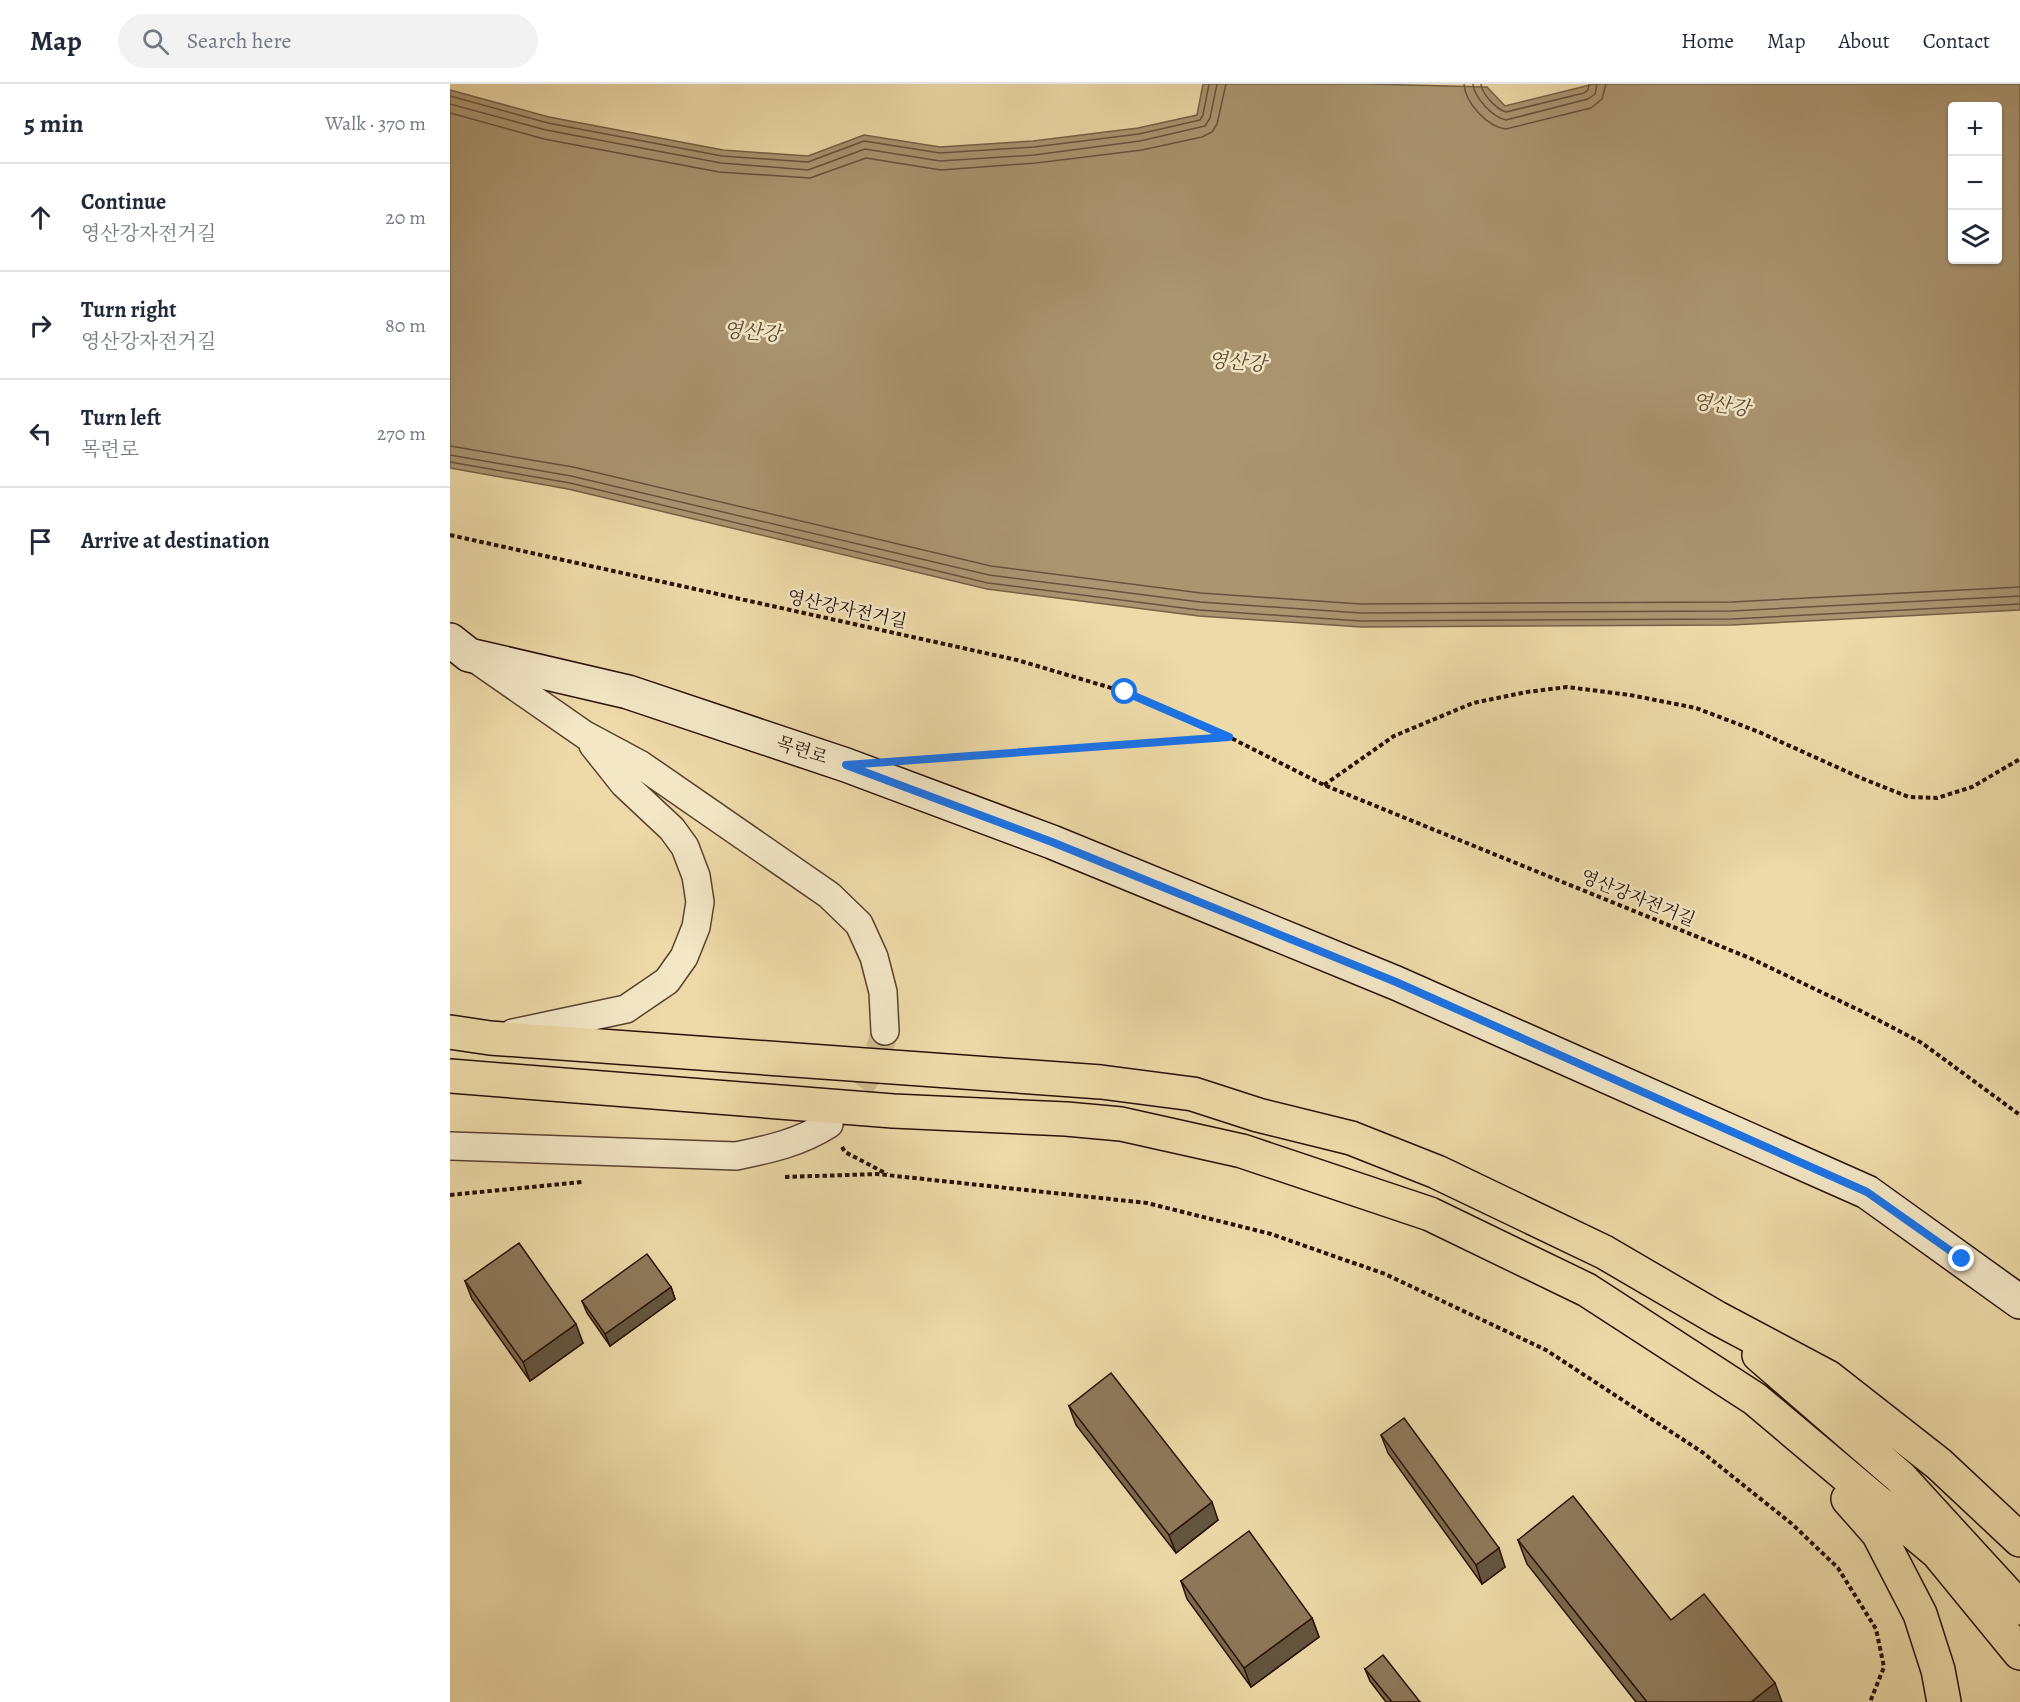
<!DOCTYPE html>
<meta charset="utf-8">
<style>
:root{--surface:#fff;--page:#f2f2f3;--text:#1f2937;--muted:#747a83;--line:#e0e1e3}
body{margin:0;font-family:Alegreya,"Noto Serif KR",serif;background:var(--page);color:var(--text)}
.controls{position:absolute;right:18px;top:18px;display:grid;overflow:hidden;border-radius:6px;box-shadow:0 2px 4px #0004}
.controls button{width:54px;height:54px;display:grid;place-items:center;padding:0;border:0;border-bottom:2px solid var(--line);background:var(--surface);color:var(--text);font:30px sans-serif}
.stop{position:absolute;width:18px;height:18px;margin:-14px;border:4px solid #1a73e8;border-radius:50%;background:#fff}
.stop.end{background:#1a73e8;border-color:#fff;box-shadow:0 2px 6px #0008}
.list{margin:0;padding:0;list-style:none}
h2{display:flex;justify-content:space-between;align-items:center;height:78px;margin:0;padding:0 24px;font-size:26px}
h2 small{font-size:20px;font-weight:400;color:var(--muted)}
.list li{display:grid;grid-template-columns:39px 1fr auto;gap:18px;align-items:center;box-sizing:border-box;height:108px;padding:0 24px;border-top:2px solid var(--line)}
.list b{display:block;font-size:22px;white-space:nowrap}
.list p{margin:0;font-size:20px;white-space:nowrap;color:var(--muted)}
.list em{font-size:20px;font-style:normal;color:var(--muted)}
.icon{flex:none;width:33px;height:33px;fill:none;stroke:currentColor;stroke-width:2;stroke-linecap:round;stroke-linejoin:round}
.map{position:relative;flex:none;width:1570px;height:1618px;overflow:hidden}
header{display:flex;align-items:center;gap:36px;box-sizing:border-box;height:84px;padding:0 30px;background:var(--surface);border-bottom:2px solid var(--line)}
header strong{font-size:28px}
nav{display:flex;gap:33px;margin-inline-start:auto;font-size:21px}
.search{width:420px;height:54px;background:var(--page);display:flex;align-items:center;gap:15px;box-sizing:border-box;padding:0 21px;border-radius:33px;color:var(--muted);font-size:22px}
main{display:flex}
aside{flex:1;background:var(--surface)}
.map>svg:first-child{display:block}
.water{fill:#aa9571;stroke:#766046;stroke-width:1.5;fill-rule:evenodd}
.lines{fill:none;stroke-linecap:round;stroke-linejoin:round}
.shore{stroke:#69523c;stroke-width:1.5}
.street-tunnel{stroke:#cfbc90;stroke-width:27;stroke-dasharray:27 14;stroke-linecap:butt}
.street-casing{stroke:#59422e;stroke-width:30}
.secondary-casing{stroke:#281006;stroke-width:36}
.highway-casing{stroke:#281006;stroke-width:36}
.path{stroke:#281006;stroke-width:4;stroke-dasharray:4.5 3;stroke-linecap:butt}
.street{stroke:#f3e7c6;stroke-width:27}
.secondary{stroke:#f3e7c6;stroke-width:33}
.highway{stroke:#eddaa8;stroke-width:33}
.wall{fill:#7a684d;stroke:#281006;stroke-width:1.5}
.shaded-wall{fill:#63553f;stroke:#281006;stroke-width:1.5}
.building{fill:#8e795a;stroke:#281006;stroke-width:1.5}
.route{stroke:#1a73e8;stroke-width:8}
.labels{text-anchor:middle;dominant-baseline:central;stroke-width:5;stroke-linejoin:round;paint-order:stroke}
.street-label{font-size:18px;fill:#281006;stroke:#f3e7c6}
.water-label{font-size:20px;font-style:italic;fill:#624c36;stroke:#f3e7c6}
</style>
<header>
<strong>Map</strong>
<div class="search"><svg class="icon" aria-label="search" viewBox="0 0 24 24"><circle cx="10" cy="10" r="6"/><path d="M15 15l6 6"/></svg>Search here</div>
<nav><a>Home</a><a>Map</a><a>About</a><a>Contact</a></nav>
</header>
<main>
<aside>
<h2>5 min<small>Walk · 370 m</small></h2>
<ul class="list">
<li><svg class="icon" aria-label="ahead" viewBox="0 0 24 24"><path d="M12 20V5M6 11l6-6 6 6"/></svg><div><b>Continue</b><p>영산강자전거길</p></div><em>20 m</em></li>
<li><svg class="icon" aria-label="right" viewBox="0 0 24 24"><path d="M7 20v-9h11M14 6l5 5-5 5"/></svg><div><b>Turn right</b><p>영산강자전거길</p></div><em>80 m</em></li>
<li><svg class="icon" aria-label="left" viewBox="0 0 24 24"><path d="M17 20v-9H6M10 6l-5 5 5 5"/></svg><div><b>Turn left</b><p>목련로</p></div><em>270 m</em></li>
<li><svg class="icon" aria-label="arrive" viewBox="0 0 24 24"><path d="M6 21V4h12l-3 4 3 4H6"/></svg><div><b>Arrive at destination</b></div></li>
</ul>
</aside>
<div class="map">
<svg width="1570" height="1618" viewBox="0 0 1570 1618">
<rect width="100%" height="100%" fill="#eddaa8"/>
<filter id="stains"><feTurbulence type="fractalNoise" baseFrequency=".00333" numOctaves="4"/><feColorMatrix values="0 0 0 0 .2 0 0 0 0 .09 0 0 0 0 .02 0 0 0 .5 -.17"/></filter>
<radialGradient id="worn" r=".72"><stop offset=".6" stop-color="#630" stop-opacity="0"/><stop offset="1" stop-color="#630" stop-opacity=".3"/></radialGradient>
<path class="water" d="M753,0h166l118,3 18,19 89,-22h426v526l-288,15 -371,2 -162,-11 -212,-27 -419,-100 -118,-21v-378l99,27 174,33 85,6 56,-21 76,12 93,-6 105,-13 59,-13zM1502,22h46v154h-46z"/>
<g class="lines">
<path class="shore" d="M1014,0c1,18 23,43 42,45l85,-21 11,-9 4,-15
M1023,0c1,13 19,33 33,36l82,-21 7,-5 2,-10
M1031,0c1,10 15,25 25,28l78,-19 4,-3 1,-6
M0,12l98,27 174,33 86,6 56,-21 76,12 94,-6 105,-13 61,-14 3,-5 6,-31
M0,20l96,26 175,33 87,7 57,-21 75,12 94,-6 106,-14 65,-15 5,-8 7,-34
M0,29l94,26 175,33 91,6 56,-20 75,12 95,-7 106,-13 60,-13 10,-5 5,-8 9,-40
M0,362l123,21 418,99 210,27 160,11 371,-2 288,-15
M0,371l121,21 418,99 211,27 161,11 371,-2 288,-15
M0,378l120,21 418,100 211,27 162,11 371,-2 288,-15"/>
<path class="street-tunnel" d="M384,1034c28,-28 40,-48 51,-87"/>
<defs>
<path id="street" d="M27,576l108,75 56,30 188,130 30,29 15,33 9,35 2,39
M63,949l113,-24 41,-28 17,-24 12,-30 4,-25 -4,-26 -11,-29 -13,-18 -48,-45 -31,-39
M0,1062l286,10c34,-7 63,-13 93,-32"/>
<path id="secondary" d="M0,556l19,15 159,37 218,73 206,77 344,141 471,209 153,110"/>
<path id="highway" d="M0,948l40,6 611,44 92,12 65,21 93,23 86,34 167,80 113,66 111,59 111,87 81,76
M0,992l443,35 173,8 55,5 121,27 188,63 157,76 168,109 183,154 82,100
M1309,1271l141,122 120,131
M1398,1415l30,34 42,81 18,56 6,32"/>
</defs>
<use href="#street" class="street-casing"/>
<use href="#secondary" class="secondary-casing"/>
<use href="#highway" class="highway-casing"/>
<path class="path" d="M0,451l567,125 108,32 104,45 95,48 428,174 111,53 59,31 98,72
M475,675l303,-22
M874,701l70,-49 79,-33 54,-11 40,-5 63,8 66,13 63,24 102,46 48,19 28,1 35,-11 48,-28
M392,1063l3,5 42,22
M335,1093l92,-3 270,29 124,31 114,40 161,76 156,102 90,72 46,44 38,61 8,38 -14,35
M0,1111l132,-13"/>
<use href="#street" class="street"/>
<use href="#secondary" class="secondary"/>
<use href="#highway" class="highway"/>
</g>
<path class="wall" d="M15,1197l118,62 -53,38 -58,-82z
M221,1203l4,12 -65,47 -23,-33 -5,-12z
M619,1322l149,114 -42,33 -100,-128z
M931,1351l124,132 -23,17 -94,-131z
M1068,1456l153,80 111,82h-146l-109,-138z
M731,1497l131,37 7,19 -68,50 -64,-88z
M915,1585l55,33h-34l-16,-21z"/>
<path class="shaded-wall" d="M221,1203l4,12 -65,47 -5,-12z
M126,1240l7,19 -53,38 -7,-19z
M762,1418l6,18 -42,33 -7,-18z
M1049,1464l6,19 -23,17 -6,-19z
M862,1534l7,19 -68,50 -7,-19z
M1325,1599l7,19h-31z"/>
<path class="building" d="M69,1159l57,81 -53,38 -58,-81z
M197,1170l24,33 -66,47 -23,-33z
M661,1289l101,129 -43,33 -100,-129z
M954,1334l95,130 -23,17 -95,-130z
M1123,1412l98,124 33,-26 71,89 -24,19h-104l-129,-162z
M799,1447l63,87 -68,50 -63,-87z
M933,1571l37,47h-28l-27,-33z"/>
<g class="lines">
<path class="route" d="M675,608l104,45 -383,28 206,77 344,140 471,210 95,67"/>
</g>
<g class="labels">
<g class="street-label">
<text transform="translate(397 525) rotate(12)">영산강자전거길</text>
<text transform="translate(352 666) rotate(18)">목련로</text>
<text transform="translate(1188 814) rotate(22)">영산강자전거길</text>
</g>
<g class="water-label">
<text transform="translate(302 248) rotate(4)">영산강</text>
<text transform="translate(787 278) rotate(4)">영산강</text>
<text transform="translate(1271 321) rotate(8)">영산강</text>
</g>
</g>
<rect width="100%" height="100%" filter="url(#stains)"/>
<rect width="100%" height="100%" fill="url(#worn)"/>
</svg>
<div class="controls">
<button>+</button>
<button>−</button>
<button><svg class="icon" aria-label="layers" viewBox="0 0 24 24"><path d="M12 4l9 5-9 5-9-5zM3 14l9 5 9-5"/></svg></button>
</div>
<div class="stop" style="left:675px;top:608px"></div>
<div class="stop end" style="left:1512px;top:1175px"></div>
</div>
</main>
